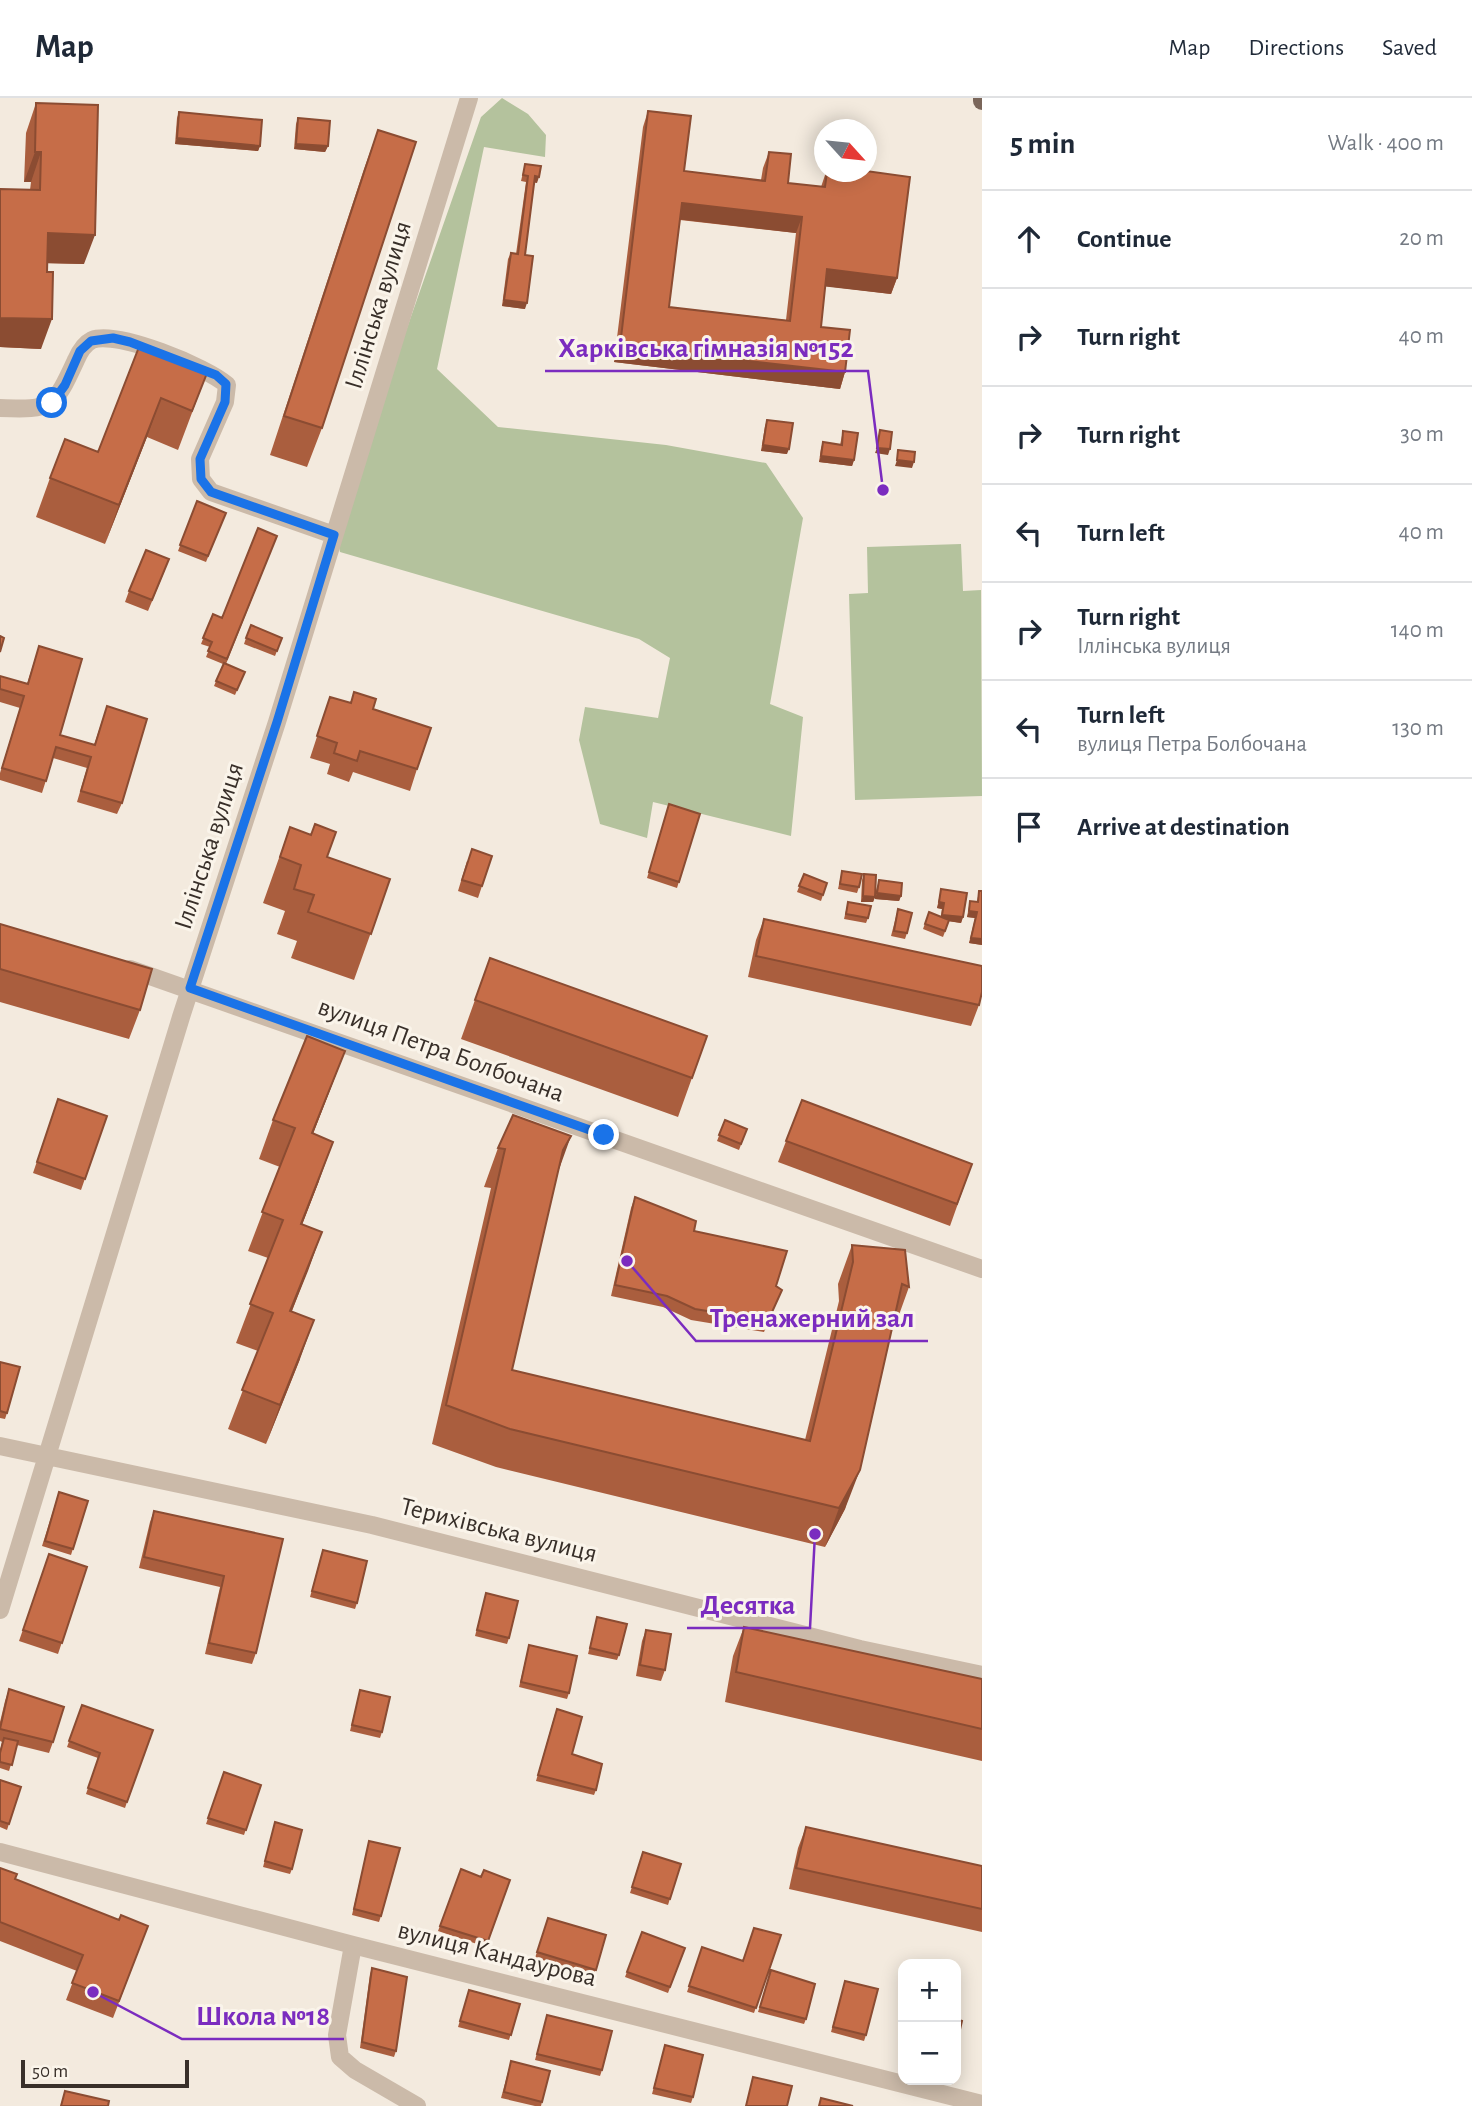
<!DOCTYPE html>
<meta charset="utf-8">
<style>
:root{--surface:#fff;--page:#f2f2f3;--text:#1f2937;--muted:#747a83;--line:#e0e1e3}
body{margin:0;font-family:"Alegreya Sans",sans-serif;background:var(--page);color:var(--text)}
.controls{position:absolute;right:21px;bottom:21px;display:grid;overflow:hidden;border-radius:14px;box-shadow:0 4px 18px #0003}
.controls button{width:63px;height:63px;display:grid;place-items:center;padding:0;border:0;border-bottom:2px solid var(--line);background:var(--surface);color:var(--text);font:35px sans-serif}
.compass{position:absolute;left:814px;top:21px;width:63px;height:63px;border-radius:50%;background:var(--surface);box-shadow:0 4px 18px #0003;rotate:117deg}
.scale{position:absolute;left:21px;bottom:18px;width:168px;box-sizing:border-box;padding-left:7px;border:4px solid #382f29;border-top:0;font-size:19px;line-height:24px;white-space:nowrap;color:#382f29;-webkit-text-stroke:5px #faf4ea;paint-order:stroke}
.stop{position:absolute;width:21px;height:21px;margin:-16px;border:5px solid #1a73e8;border-radius:50%;background:#fff}
.stop.end{background:#1a73e8;border-color:#fff;box-shadow:0 2px 7px #0008}
.list{margin:0;padding:0;list-style:none}
h2{display:flex;justify-content:space-between;align-items:center;height:91px;margin:0;padding:0 28px;font-size:30px}
h2 small{font-size:23px;font-weight:400;color:var(--muted)}
.list li{display:grid;grid-template-columns:46px 1fr auto;gap:21px;align-items:center;box-sizing:border-box;height:98px;padding:0 28px;border-top:2px solid var(--line)}
.list b{display:block;font-size:26px;white-space:nowrap}
.list p{margin:0;font-size:23px;white-space:nowrap;color:var(--muted)}
.list em{font-size:23px;font-style:normal;color:var(--muted)}
.icon{flex:none;width:38px;height:38px;fill:none;stroke:currentColor;stroke-width:2;stroke-linecap:round;stroke-linejoin:round}
.map{position:relative;flex:none;width:982px;height:2008px;overflow:hidden}
header{display:flex;align-items:center;gap:42px;box-sizing:border-box;height:98px;padding:0 35px;background:var(--surface);border-bottom:2px solid var(--line)}
header strong{font-size:33px}
nav{display:flex;gap:38px;margin-inline-start:auto;font-size:24px}
main{display:flex}
aside{flex:1;background:var(--surface)}
.map>svg:first-child{display:block}
.green{fill:#b4c29d}
.lines{fill:none;stroke-linecap:round;stroke-linejoin:round}
.minor{stroke:#cbbaa9;stroke-width:18}
.major{stroke:#7a665a;stroke-width:18}
.wall{fill:#aa5e3e;fill-rule:evenodd}
.shaded-wall{fill:#8b4c32}
.building{fill:#c66d48;stroke:#8b4c32;stroke-width:2;fill-rule:evenodd}
.route{stroke:#1a73e8;stroke-width:9}
.labels{text-anchor:middle;dominant-baseline:central;stroke-width:6;stroke-linejoin:round;paint-order:stroke}
.street-label{font-size:26px;fill:#382f29;stroke:#faf4ea}
.leader{fill:none;stroke:#7b2cbf;stroke-width:2.5}
.callout-dot{fill:#7b2cbf;stroke:#faf4ea;stroke-width:2.5}
.callout-label{font-size:28px;text-anchor:middle;font-weight:bold;fill:#7b2cbf;stroke:#faf4ea;stroke-width:6;stroke-linejoin:round;paint-order:stroke}
</style>
<header>
<strong>Map</strong>
<nav><a>Map</a><a>Directions</a><a>Saved</a></nav>
</header>
<main>
<div class="map">
<svg width="982" height="2008" viewBox="0 0 982 2008">
<rect width="100%" height="100%" fill="#f3eade"/>
<path class="green" d="M502,0l26,16 18,21 -1,22 -61,-10 -47,222 61,58 168,18 100,18 37,55 -33,186 33,13 -12,119 -138,-34 -6,36 -47,-14 -21,-84 6,-33 73,11 12,-60 -31,-19 -299,-87 -2,-9 62,-195 81,-231z
M961,446l2,47 18,-1 1,206 -127,4 -6,-206 19,-1 -1,-46z"/>
<g class="lines">
<path class="minor" d="M0,310c52,2 54,0 76,-48 3,-7 8,-16 16,-20 25,-10 115,27 135,45l-2,17 -25,57 1,20 10,13 123,43
M130,871l852,300
M0,1348l372,79 488,124 122,26
M0,1512l181,-593 96,-295 192,-624
M0,1754l353,93 629,159
M353,1847l-16,90 3,22 15,13 62,36"/>
<path class="major" d="M982,0v3"/>
</g>
<path class="wall" d="M36,5l48,161 -37,-1 -6,86 -41,-2v-158l30,1 1,-8h-7l2,-49z
M648,13l36,60 77,9 2,-12 6,-16 19,31 33,4 5,-15 40,-1 31,107 -6,16 -66,-8 -4,41 24,45 -5,17 -226,-27 29,-235zM680,122l116,13 -10,87 -117,-13z
M179,14l81,34 -2,5 -83,-7 2,-26z
M298,20l30,28 -3,6 -31,-3 2,-25z
M378,32l-56,298 -15,39 -37,-12 94,-286z
M525,66l12,19 -3,-1 -9,73v54l-23,-3 6,-47 3,-6 5,1 10,-72 -5,-1z
M139,249l68,26 -29,77 -31,-13 -42,107 -69,-27 14,-39 48,-26z
M767,322l20,34 -26,-3 4,-25z
M843,333l11,29 -2,6 -33,-4 2,-14 2,-6 17,3z
M197,403l29,12 -20,49 -28,-11z
M277,438l-51,128 19,8 -10,23 -21,-9 9,-22 -17,-7 4,-10 -9,-3 12,-30 9,4z
M165,472l-17,41 -23,-9 4,-11z
M246,540h36l-7,18 -31,-12z
M39,548l21,89 34,10 13,-39 15,97 -5,11 -40,-12 10,-34 -34,-10 -11,35 -42,-13v-7l20,-65 -20,-6v-26l27,8z
M330,599l43,12 44,60 -7,22 -57,-19 -4,10 -22,-8 3,-10 -20,-6z
M669,706l31,10 -23,74 -30,-10z
M290,729l37,30 63,22 -36,101 -63,-22 6,-17 -20,-7 8,-23 -22,-8z
M467,763l15,25 -4,12 -20,-7z
M842,773l17,16 -2,6 -19,-4z
M804,776l23,9 -6,18 -24,-9z
M864,776l11,22 4,-16 22,16 -2,5 -24,-2v-2l-2,5h-12l1,-22z
M941,791l22,28 -2,6 -12,-2 -6,16 -20,-8 6,-17 12,5 1,-8 -5,-1z
M979,793h3v54l-13,-2 6,-25 -8,-1 3,-16 7,1z
M848,804l20,16 -2,5 -22,-4z
M898,811l9,24 -2,6 -14,-3z
M764,821l215,86 -8,21 -223,-49 8,-37z
M0,826l140,86 -11,29 -129,-37z
M490,860l217,78 -29,81 -217,-78z
M345,953l-32,83 6,47 -17,44 20,7 -30,79 8,48 -34,85 -38,-15 30,-78 -22,-8 32,-85 -20,-7 32,-84 -21,-8 14,-39z
M58,1001l49,17 -26,74 -48,-17z
M802,1002l170,64 -22,62 -172,-64z
M513,1017l45,56 -46,199 293,70 34,-139 -1,-17 14,-39 57,42 -14,39 -2,-1 -48,184 -20,38 -329,-80 -64,-23 59,-256 -7,-1 14,-39z
M725,1022l22,9 -8,21 -22,-9z
M635,1099l59,34 88,59 -18,42 -73,-12 -28,-13 -52,-11 20,-88z
M0,1264l7,51 -2,6 -5,-1z
M59,1394l29,9 -17,54 -29,-9z
M154,1413l129,28 -27,114 -4,11 -47,-10 15,-67 -81,-19 11,-46z
M49,1456l38,13 -29,87 -39,-13z
M321,1458l36,47 -2,6 -45,-12z
M486,1495l23,45 -2,6 -32,-8z
M597,1519l22,38 -2,5 -29,-6z
M744,1529l238,52v82l-257,-59 8,-46z
M646,1532l19,40 -4,11 -25,-5 6,-35z
M529,1547l40,48 -2,6 -48,-12z
M9,1591l44,53 -4,11 -32,-8 -8,26 -9,-3v-17l2,-9 -2,-1v-19l5,-21z
M360,1592l22,42 -2,6 -30,-7z
M82,1607l45,97 -2,6 -39,-14 12,-36 -31,-11z
M555,1616l17,40 24,36 -2,5 -58,-14z
M224,1674l37,13 -17,50 -38,-11z
M0,1682l21,7 -14,43 -7,-3z
M275,1724l17,47 -2,5 -27,-7z
M806,1729l176,39v66l-193,-43 9,-41z
M369,1743l12,75 -2,6 -27,-7z
M643,1754l38,12 -13,41 -38,-12z
M0,1770l15,11 104,41 29,6 -35,92 -47,-18 11,-29 -77,-30z
M461,1771l20,8 29,3 -24,67 -48,-16z
M548,1820l58,17 -12,40 -59,-17z
M642,1834l43,16 -17,45 -43,-16z
M781,1837l-27,78 -67,-21 15,-45 41,14z
M372,1870l24,83 -2,6 -34,-9 10,-74z
M771,1872l35,49 -2,5 -46,-12z
M845,1883l21,54 -2,6 -33,-9z
M469,1892l51,14 -11,36 -51,-13z
M547,1917l55,55 -2,6 -65,-16z
M665,1947l28,52 -2,6 -39,-9z
M511,1963l31,41 -1,4h-6l-34,-8z"/>
<path class="shaded-wall" d="M177,40l83,8 -2,5 -83,-7z
M296,46l32,2 -3,6 -31,-3z
M35,54h6l-10,30h-7z
M535,78l4,1 -2,6 -4,-1z
M682,105l120,14 -6,16 -120,-14z
M48,135l47,2 -11,29 -47,-1z
M827,171l70,9 -6,16 -70,-8z
M504,202l23,3 -2,6 -23,-3z
M0,220l52,1 -11,30 -41,-2z
M620,248l225,26 -5,17 -226,-27z
M161,300l-14,39 -42,107 14,-39z
M763,347l26,4 -2,5 -26,-3z
M877,350l13,1 -2,6 -13,-2z
M821,358l33,4 -2,6 -33,-4z
M897,362l17,2 -2,6 -17,-2z
M877,795l24,3 -2,5 -24,-2z
M863,798l12,1 -2,5h-12z
M939,804l5,1 -2,6 -5,-1z
M969,813l8,1 -2,6 -8,-1z
M942,817l21,2 -2,6 -21,-3z
M971,840l11,1v6l-13,-2z
M345,953l-15,39 -32,82 14,-39z
M571,1038l-14,39 6,-25z
M333,1044l-14,39 -32,82 14,-39z
M322,1134l-14,39 -32,79 14,-39z
M314,1222l-14,39 -34,85 14,-39z
M860,1372l-15,39 -20,38 14,-39z"/>
<path class="building" d="M36,5l62,2 -3,130 -47,-2 -1,39h6l-1,47 -52,-1v-129l40,1 1,-38h-6z
M648,13l43,5 -7,55 81,10 4,-29 22,2 -3,29 37,4 2,-15 39,-1 44,6 -13,101 -70,-9 -6,58 29,3 -5,42 -225,-26zM682,105l120,14 -12,104 -121,-14z
M179,14l83,8 -2,26 -83,-8z
M298,20l32,3 -2,25 -32,-2z
M378,32l38,12 -94,286 -38,-12z
M525,66l16,2 -2,11 -4,-1 -10,79 8,1 -6,47 -23,-3 7,-47 7,1 10,-78 -5,-1z
M139,249l68,26 -15,38 -31,-13 -42,107 -69,-27 15,-39 33,13z
M767,322l26,3 -4,26 -26,-4z
M880,332l12,2 -2,17 -13,-1z
M843,333l15,2 -4,27 -33,-4 2,-14 19,3z
M898,352l17,2 -1,10 -17,-2z
M197,403l29,12 -18,43 -28,-11z
M258,430l19,8 -50,123 -19,-8 4,-9 -9,-4 10,-24 9,4z
M146,452l23,9 -17,41 -23,-9z
M251,527l31,13 -5,13 -31,-13z
M0,538l4,2 -4,14z
M39,548l43,13 -22,76 35,10 12,-39 40,13 -25,84 -41,-12 10,-34 -35,-10 -10,34 -44,-13 22,-72 -24,-7v-13l28,8z
M224,565l21,9 -8,18 -21,-9z
M354,594l22,7 -3,10 58,19 -14,41 -57,-18 -3,10 -23,-8 3,-10 -20,-7 13,-39 21,6z
M669,706l31,10 -21,68 -30,-10z
M315,726l21,8 -9,25 63,22 -19,55 -63,-22 6,-17 -20,-6 7,-24 -21,-8 10,-30 21,8z
M472,751l20,7 -10,30 -20,-6z
M842,773l20,3 -3,13 -19,-3z
M804,776l23,9 -4,12 -24,-9z
M864,776l12,1 -1,22 -12,-1z
M879,782l23,3 -1,13 -24,-3z
M941,791l26,4 -4,24 -21,-2 2,-12 -5,-1z
M979,793h3v48l-11,-1 6,-26 -8,-1 1,-10 8,1z
M848,804l23,4 -3,12 -22,-4z
M898,811l14,4 -5,20 -13,-2z
M929,814l20,8 -4,11 -20,-7z
M764,821l218,47v26l-3,13 -223,-49z
M0,826l152,45 -12,41 -140,-41z
M490,860l217,78 -15,42 -217,-78z
M307,938l38,15 -33,82 21,9 -32,82 21,8 -32,79 24,9 -34,85 -38,-15 31,-77 -23,-9 33,-84 -21,-8 33,-84 -22,-8z
M58,1001l49,17 -22,63 -48,-17z
M802,1002l170,64 -15,40 -171,-63z
M513,1017l58,21 -8,14 -51,220 298,71 43,-179 -1,-17 53,5 4,37 -7,-3 -42,186 -21,38 -329,-79 -64,-24 59,-256 -7,-1z
M725,1022l22,9 -6,15 -22,-9z
M635,1099l61,24 -2,10 93,20 -11,35 6,4 -14,31 -73,-12 -28,-13 -52,-11z
M0,1264l20,5 -13,46 -7,-2z
M59,1394l29,9 -15,48 -28,-8z
M154,1413l129,28 -27,114 -47,-10 15,-67 -80,-19z
M323,1452l44,11 -10,42 -45,-12z
M49,1456l38,13 -25,76 -39,-13z
M486,1495l32,8 -9,37 -32,-8z
M597,1519l30,7 -8,31 -29,-7z
M744,1529l238,52v50l-246,-57z
M646,1532l25,4 -6,36 -25,-5z
M529,1547l48,11 -8,37 -48,-11z
M9,1591l55,18 -11,35 -53,-13z
M360,1592l30,7 -8,35 -30,-7z
M82,1607l71,25 -26,72 -39,-14 12,-35 -31,-12z
M557,1611l25,8 -10,37 30,10 -6,26 -58,-15z
M4,1640l14,3 -6,24 -12,-3v-9z
M224,1674l37,13 -15,45 -38,-12z
M0,1682l21,7 -12,37 -9,-3z
M275,1724l27,8 -10,39 -27,-8z
M806,1729l176,39v43l-186,-41z
M369,1743l31,7 -19,68 -27,-7z
M643,1754l38,12 -11,35 -38,-12z
M0,1770l17,6 -2,5 104,41 2,-5 27,11 -29,75 -47,-18 11,-28 -83,-33z
M461,1771l20,8 3,-7 26,10 -22,61 -48,-15z
M548,1820l58,17 -10,35 -59,-18z
M754,1830l27,7 -25,73 -67,-22 13,-39 41,14z
M642,1834l43,16 -15,39 -43,-15z
M372,1870l35,9 -11,74 -34,-9z
M771,1872l44,14 -9,35 -46,-12z
M845,1883l33,8 -12,46 -33,-8z
M469,1892l51,14 -9,31 -51,-14z
M547,1917l65,16 -10,39 -65,-16z
M956,1921l6,2 -6,26z
M665,1947l38,10 -10,42 -39,-9z
M511,1963l39,10 -8,31 -38,-10z
M753,1979l39,9 -5,20h-41z
M65,1993l44,10 -1,5h-47z
M821,2000l32,8h-34z"/>
<g class="lines">
<path class="route" d="M52,305l13,-18 15,-34 11,-10 22,-3 17,4 86,33 10,9 -1,18 -25,57 1,20 10,13 123,43 -57,187 -87,266 414,147"/>
</g>
<g class="labels">
<g class="street-label">
<text transform="translate(378 207) rotate(-73)">Іллінська вулиця</text>
<text transform="translate(209 748) rotate(-72)">Іллінська вулиця</text>
<text transform="translate(441 952) rotate(20)">вулиця Петра Болбочана</text>
<text transform="translate(499 1432) rotate(14)">Терихівська вулиця</text>
<text transform="translate(497 1856) rotate(14)">вулиця Кандаурова</text>
</g>
</g>
<path class="leader" d="M883 392L868 273H545M627 1163L696 1243H928M815 1436L810 1530H687M93 1894L182 1941H344"/>
<g class="callout-dot">
<circle cx="883" cy="392" r="7"/>
<circle cx="627" cy="1163" r="7"/>
<circle cx="815" cy="1436" r="7"/>
<circle cx="93" cy="1894" r="7"/>
</g>
<g class="callout-label">
<text x="706" y="259">Харківська гімназія №152</text>
<text x="812" y="1229">Тренажерний зал</text>
<text x="748" y="1516">Десятка</text>
<text x="263" y="1927">Школа №18</text>
</g>
</svg>
<div class="controls">
<button>+</button>
<button>−</button>
</div>
<svg class="compass" viewBox="-18 -18 36 36"><path d="M0-13l5 13h-10z" fill="#e53935"/><path d="M0 13l5-13h-10z" fill="#747a83"/></svg>
<div class="scale">50 m</div>
<div class="stop" style="left:52px;top:305px"></div>
<div class="stop end" style="left:604px;top:1037px"></div>
</div>
<aside>
<h2>5 min<small>Walk · 400 m</small></h2>
<ul class="list">
<li><svg class="icon" aria-label="ahead" viewBox="0 0 24 24"><path d="M12 20V5M6 11l6-6 6 6"/></svg><div><b>Continue</b></div><em>20 m</em></li>
<li><svg class="icon" aria-label="right" viewBox="0 0 24 24"><path d="M7 20v-9h11M14 6l5 5-5 5"/></svg><div><b>Turn right</b></div><em>40 m</em></li>
<li><svg class="icon" aria-label="right" viewBox="0 0 24 24"><path d="M7 20v-9h11M14 6l5 5-5 5"/></svg><div><b>Turn right</b></div><em>30 m</em></li>
<li><svg class="icon" aria-label="left" viewBox="0 0 24 24"><path d="M17 20v-9H6M10 6l-5 5 5 5"/></svg><div><b>Turn left</b></div><em>40 m</em></li>
<li><svg class="icon" aria-label="right" viewBox="0 0 24 24"><path d="M7 20v-9h11M14 6l5 5-5 5"/></svg><div><b>Turn right</b><p>Іллінська вулиця</p></div><em>140 m</em></li>
<li><svg class="icon" aria-label="left" viewBox="0 0 24 24"><path d="M17 20v-9H6M10 6l-5 5 5 5"/></svg><div><b>Turn left</b><p>вулиця Петра Болбочана</p></div><em>130 m</em></li>
<li><svg class="icon" aria-label="arrive" viewBox="0 0 24 24"><path d="M6 21V4h12l-3 4 3 4H6"/></svg><div><b>Arrive at destination</b></div></li>
</ul>
</aside>
</main>
